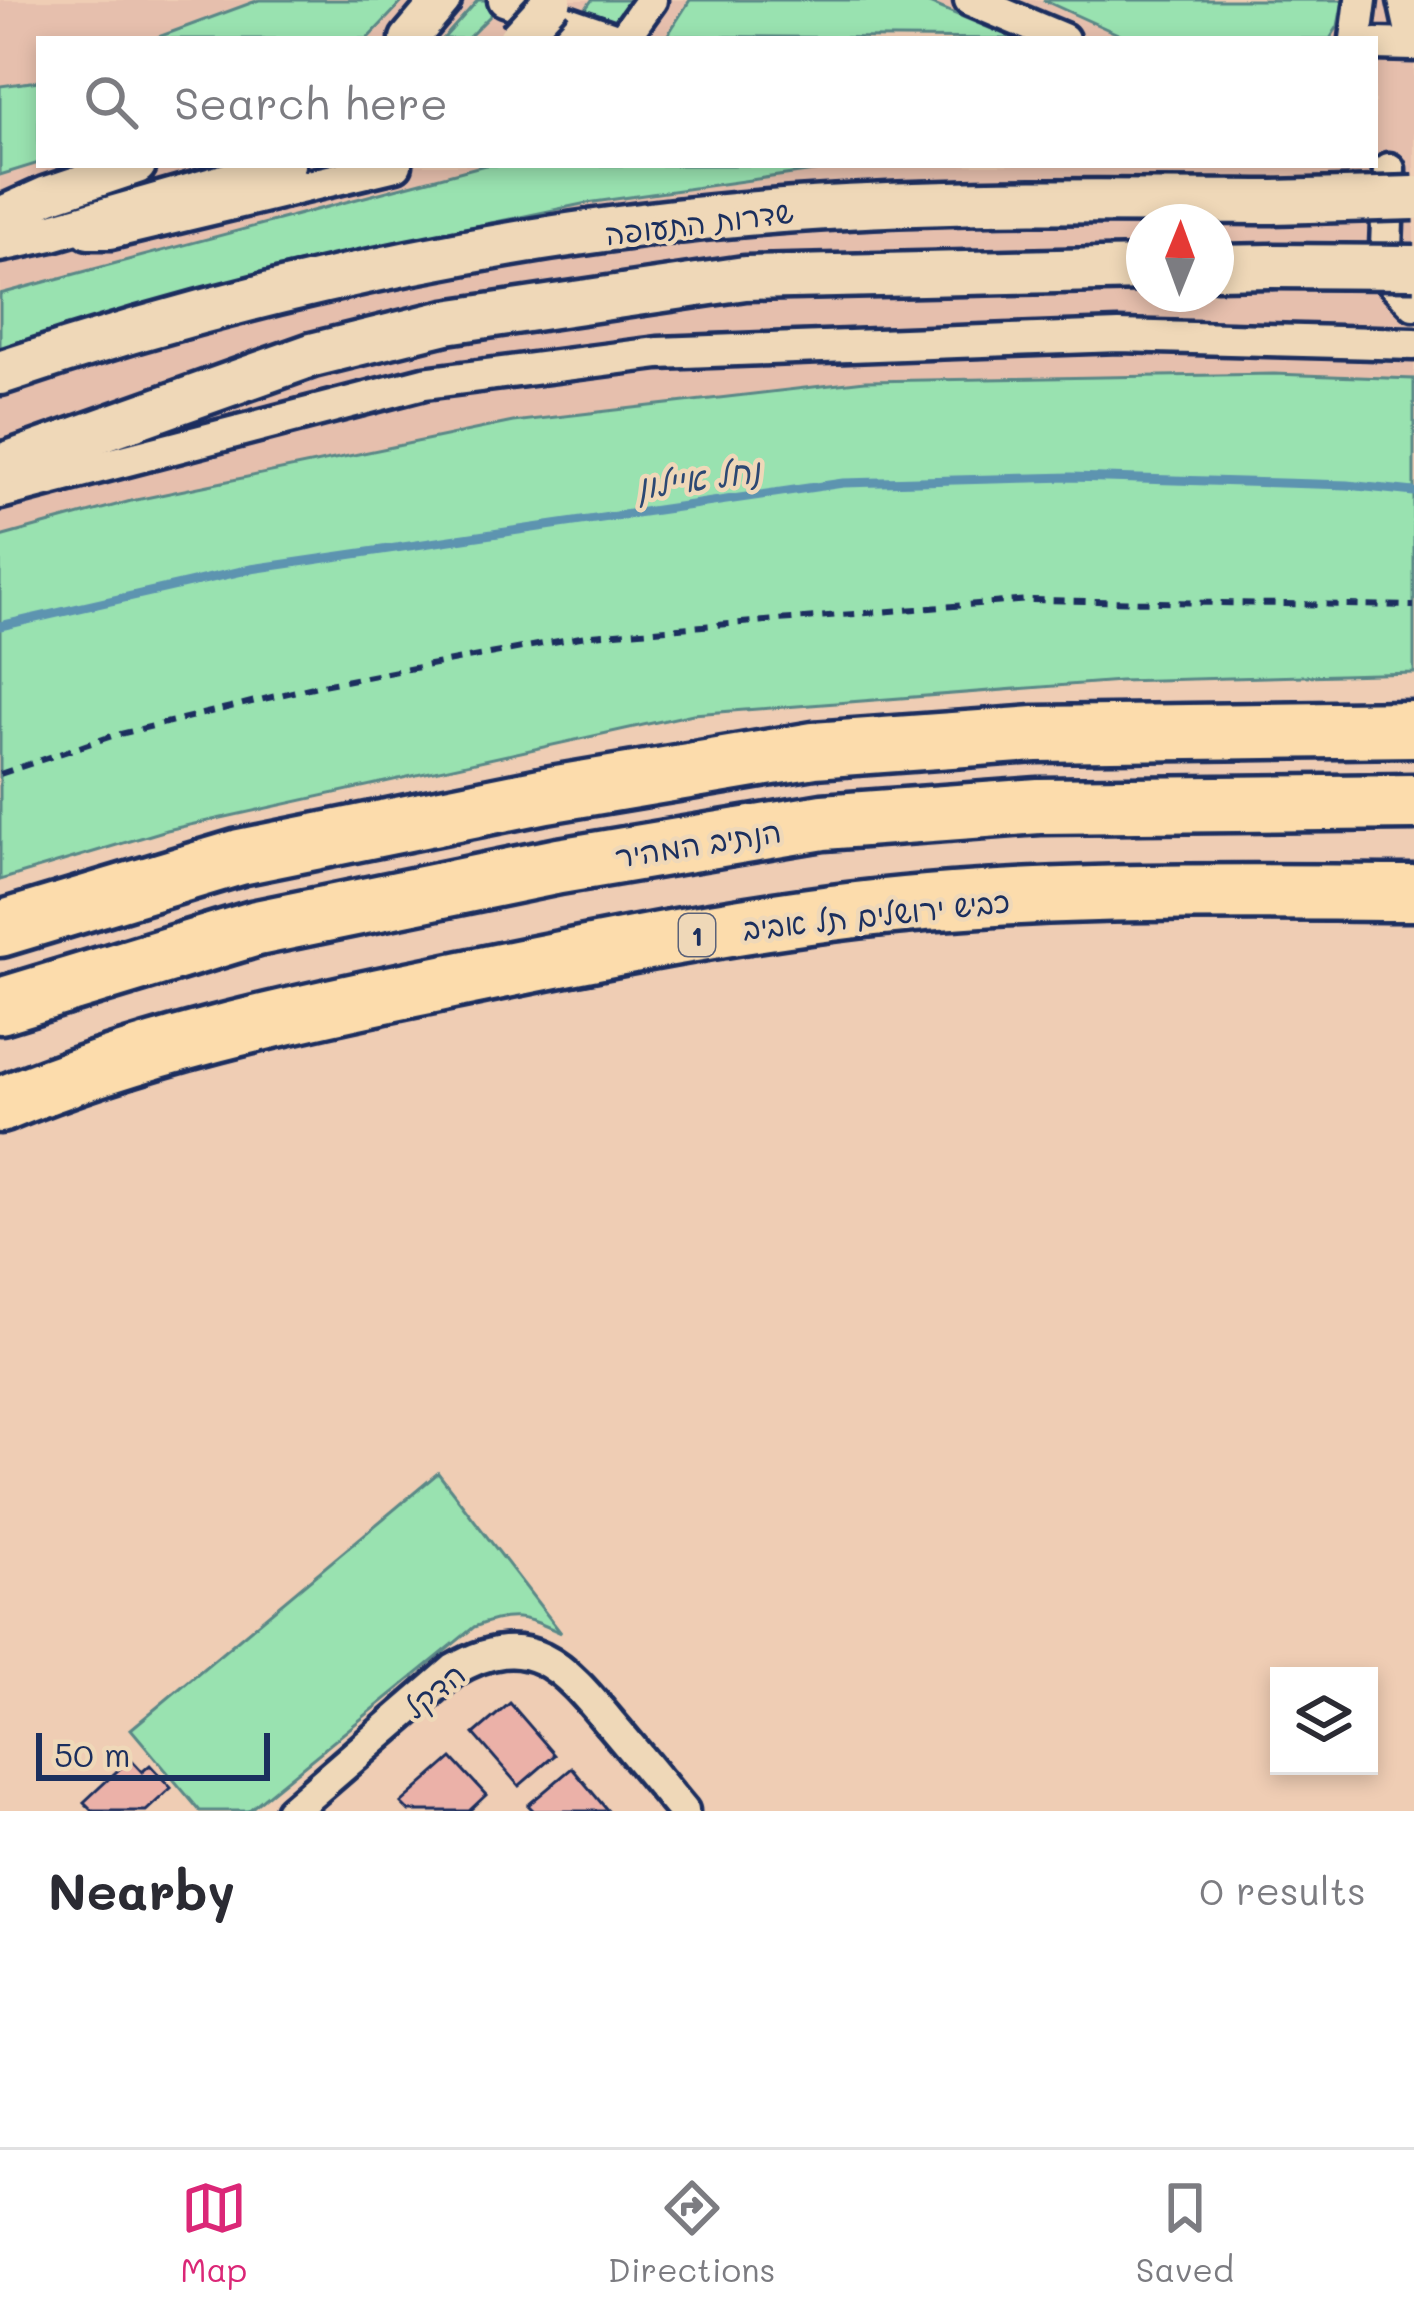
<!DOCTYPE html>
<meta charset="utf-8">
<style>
:root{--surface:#fff;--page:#f2f2f3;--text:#2b2b33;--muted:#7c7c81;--line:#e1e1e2;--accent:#db2777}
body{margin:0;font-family:Mali,"Playpen Sans Hebrew",sans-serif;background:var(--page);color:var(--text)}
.controls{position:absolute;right:36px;bottom:36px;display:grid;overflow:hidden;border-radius:0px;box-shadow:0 6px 18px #0003}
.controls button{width:108px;height:108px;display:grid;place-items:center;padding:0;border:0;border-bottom:3px solid var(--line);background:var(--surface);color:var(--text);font:60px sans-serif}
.compass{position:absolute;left:1126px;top:204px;width:108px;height:108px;border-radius:50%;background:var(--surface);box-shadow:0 6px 18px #0003;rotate:1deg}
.scale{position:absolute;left:36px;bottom:30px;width:234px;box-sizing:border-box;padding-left:12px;border:6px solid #1b2f5e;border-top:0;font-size:33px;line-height:42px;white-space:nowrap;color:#1b2f5e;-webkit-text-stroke:9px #efd8b8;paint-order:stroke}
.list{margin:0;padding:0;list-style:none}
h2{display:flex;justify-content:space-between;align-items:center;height:156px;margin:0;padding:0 48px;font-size:51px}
h2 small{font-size:39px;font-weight:400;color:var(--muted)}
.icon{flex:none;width:66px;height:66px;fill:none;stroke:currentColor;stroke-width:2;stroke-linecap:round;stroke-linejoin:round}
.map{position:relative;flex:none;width:1414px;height:1811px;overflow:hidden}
.search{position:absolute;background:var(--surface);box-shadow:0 6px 18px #0003;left:36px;right:36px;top:36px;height:132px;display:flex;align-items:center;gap:30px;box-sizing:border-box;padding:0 42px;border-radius:0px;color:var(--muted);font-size:45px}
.sheet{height:336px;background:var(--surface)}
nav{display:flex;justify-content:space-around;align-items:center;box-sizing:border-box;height:168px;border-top:3px solid var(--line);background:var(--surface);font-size:33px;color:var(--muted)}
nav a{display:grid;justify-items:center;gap:6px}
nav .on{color:var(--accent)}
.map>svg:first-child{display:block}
.built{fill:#e6bfad;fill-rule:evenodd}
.green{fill:#99e2b0;stroke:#5a8887;stroke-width:3}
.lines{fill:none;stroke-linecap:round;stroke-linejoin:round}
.stream{stroke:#5d94b0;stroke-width:9}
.building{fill:#ebb1a8;stroke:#1b2f5e;stroke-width:3}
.minor-casing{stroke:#1b2f5e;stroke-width:39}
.tertiary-casing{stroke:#1b2f5e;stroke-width:45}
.secondary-casing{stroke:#1b2f5e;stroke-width:51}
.motorway-casing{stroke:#1b2f5e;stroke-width:63}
.path{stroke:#1b2f5e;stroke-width:6;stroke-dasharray:12 9;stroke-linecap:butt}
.minor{stroke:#efd8b8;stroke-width:30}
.tertiary{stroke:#efd8b8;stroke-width:36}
.secondary{stroke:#efd8b8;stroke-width:42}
.motorway{stroke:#fcdcac;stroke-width:54}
.tertiary-bridge-casing{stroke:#1b2f5e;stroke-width:45;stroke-linecap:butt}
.secondary-bridge-casing{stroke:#1b2f5e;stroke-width:51;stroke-linecap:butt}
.tertiary-bridge{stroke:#efd8b8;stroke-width:36}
.secondary-bridge{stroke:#efd8b8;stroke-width:42}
.labels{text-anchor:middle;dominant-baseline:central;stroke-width:9;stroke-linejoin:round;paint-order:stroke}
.shield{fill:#efd8b8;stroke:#5b6279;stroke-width:3}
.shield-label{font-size:27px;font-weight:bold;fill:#1b2f5e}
.street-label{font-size:30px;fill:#1b2f5e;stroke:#efd8b8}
.water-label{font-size:33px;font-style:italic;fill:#2c4873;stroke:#efd8b8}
</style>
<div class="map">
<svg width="1414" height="1811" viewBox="0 0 1414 1811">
<rect width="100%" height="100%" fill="#efcdb4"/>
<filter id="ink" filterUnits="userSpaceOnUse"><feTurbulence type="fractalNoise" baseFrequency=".00833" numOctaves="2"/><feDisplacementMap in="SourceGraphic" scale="24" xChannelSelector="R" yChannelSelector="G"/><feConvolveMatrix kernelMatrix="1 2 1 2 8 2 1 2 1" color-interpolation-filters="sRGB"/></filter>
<g filter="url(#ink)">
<path class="built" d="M0,0h1414v443l-1414,137zM39,39h1336v126h-1336zM1144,222h72v72h-72z"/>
<path class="green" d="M259,0h145l-37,39h-214z
M478,0h28l-39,39h-24z
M592,0h43l-26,39h-45z
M690,0h232l94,39 -349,-3z
M1043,0h300l-5,26 -8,13h-201z
M39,81v82l-39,12v-89z
M485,165h371l-269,38 -312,65 -275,85v-59z
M1274,374l140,5v294l-294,8 -427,33 -526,116 -167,50v-343l131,-36 382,-79 352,-41z
M438,1473l123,160c-36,-17 -49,-21 -87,-6l-226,184h-48l-69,-82z"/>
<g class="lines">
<path class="stream" d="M0,626l251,-57 592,-86 228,-6 277,8 66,7"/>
</g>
<path class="building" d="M510,1703l45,52 -36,31 -45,-52z
M452,1758l34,37 -17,16h-60l-8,-8z
M130,1759l12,13 8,-7 21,23 -25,23h-53l-9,-9z
M572,1768l36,43h-74l-6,-6z"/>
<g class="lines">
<defs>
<path id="minor" d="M504,0l112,39
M970,0l93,39
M623,39l28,-39
M1356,39l5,-39
M1375,44l39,1 -10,-45
M1389,169l-4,105 29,30
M88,233h23l285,-68
M0,493l424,-110 234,-30 461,-17 295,8
M291,1811l163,-141c74,-44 110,-3 156,53 25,29 49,59 73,88"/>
<path id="tertiary" d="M409,39l33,-39
M0,216l47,-21 90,-30
M0,243l52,-11 234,-67"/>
<path id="secondary" d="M1216,267l55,-1
M0,373c262,-89 551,-149 827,-165 149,-9 298,-7 446,-6
M0,466l312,-111 134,-33 299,-44 399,-9"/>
<path id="motorway" d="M0,929l240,-72 306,-62 268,-45 221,-16 379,-5
M0,1006l257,-78 302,-62 264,-44 216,-16 375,-4
M0,1105c140,-58 290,-91 438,-121 130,-27 262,-54 394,-71 192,-25 389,-21 582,-20"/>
</defs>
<use href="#minor" class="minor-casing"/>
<use href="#tertiary" class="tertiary-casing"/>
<use href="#secondary" class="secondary-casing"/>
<use href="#motorway" class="motorway-casing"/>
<path class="path" d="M0,774l112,-38 205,-50 274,-51 438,-35 385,6"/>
<use href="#minor" class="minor"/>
<use href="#tertiary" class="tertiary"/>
<use href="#secondary" class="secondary"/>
<use href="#motorway" class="motorway"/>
<defs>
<path id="tertiary-bridge" d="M517,39l36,-39"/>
<path id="secondary-bridge" d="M1273,202l141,-4
M1271,266l143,1"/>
</defs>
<use href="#tertiary-bridge" class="tertiary-bridge-casing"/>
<use href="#secondary-bridge" class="secondary-bridge-casing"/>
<use href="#tertiary-bridge" class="tertiary-bridge"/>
<use href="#secondary-bridge" class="secondary-bridge"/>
</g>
</g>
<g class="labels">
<rect class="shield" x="679" y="914" width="36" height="42" rx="9"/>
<g class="shield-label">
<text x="697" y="935">1</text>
</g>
<g class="street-label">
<text transform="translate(699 222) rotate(-7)">שדרות התעופה</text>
<text transform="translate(698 843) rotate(-9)">הנתיב המהיר</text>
<text transform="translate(876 914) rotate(-6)">כביש ירושלים תל אביב</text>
<text transform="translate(434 1690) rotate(-39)">הדקל</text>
</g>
<g class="water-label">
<text transform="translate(698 477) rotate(-8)">נחל איילון</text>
</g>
</g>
</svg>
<div class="controls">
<button><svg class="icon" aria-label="layers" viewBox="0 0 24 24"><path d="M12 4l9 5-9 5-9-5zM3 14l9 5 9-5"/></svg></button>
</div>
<svg class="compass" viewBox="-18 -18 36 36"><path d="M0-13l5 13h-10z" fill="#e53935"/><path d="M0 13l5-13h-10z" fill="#7c7c81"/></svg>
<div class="scale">50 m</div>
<div class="search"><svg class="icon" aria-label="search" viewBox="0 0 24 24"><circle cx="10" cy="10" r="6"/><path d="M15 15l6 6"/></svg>Search here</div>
</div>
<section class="sheet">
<h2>Nearby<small>0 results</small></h2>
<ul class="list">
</ul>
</section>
<nav>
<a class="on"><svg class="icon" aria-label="map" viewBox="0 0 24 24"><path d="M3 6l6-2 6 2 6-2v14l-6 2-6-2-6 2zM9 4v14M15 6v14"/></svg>Map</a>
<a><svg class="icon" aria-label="directions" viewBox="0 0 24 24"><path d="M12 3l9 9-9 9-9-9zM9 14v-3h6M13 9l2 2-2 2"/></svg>Directions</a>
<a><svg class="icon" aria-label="saved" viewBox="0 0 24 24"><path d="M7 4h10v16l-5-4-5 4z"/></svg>Saved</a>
</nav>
